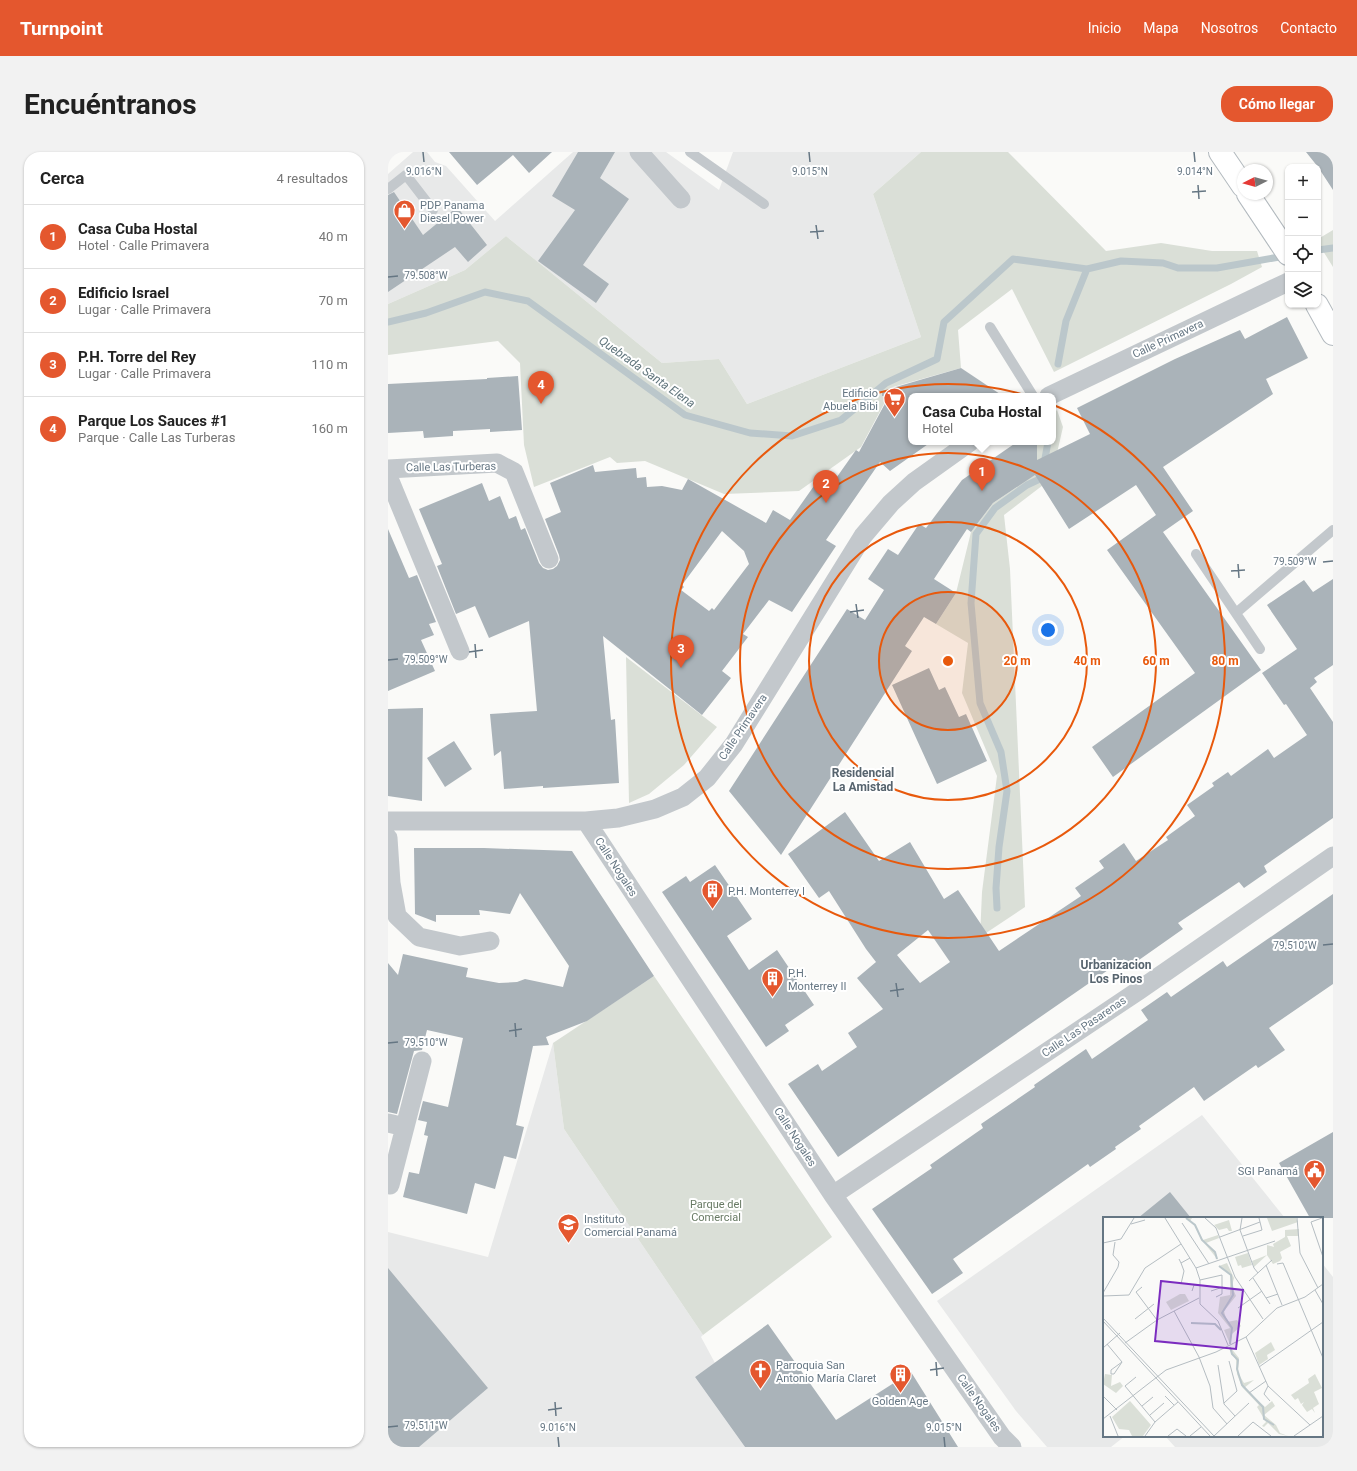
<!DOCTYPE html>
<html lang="es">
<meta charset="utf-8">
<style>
:root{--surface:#fff;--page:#f2f2f2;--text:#222;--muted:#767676;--line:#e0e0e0;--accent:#e4572e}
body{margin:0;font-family:Roboto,sans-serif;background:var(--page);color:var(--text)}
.controls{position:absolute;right:12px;top:12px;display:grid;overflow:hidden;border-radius:8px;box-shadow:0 1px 3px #0004}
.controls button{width:36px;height:36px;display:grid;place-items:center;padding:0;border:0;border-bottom:1px solid var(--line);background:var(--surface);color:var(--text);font:20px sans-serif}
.compass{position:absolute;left:849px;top:12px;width:36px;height:36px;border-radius:50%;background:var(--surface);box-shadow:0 1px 3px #0004;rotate:264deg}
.you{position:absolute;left:660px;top:478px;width:14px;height:14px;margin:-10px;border:3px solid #fff;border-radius:50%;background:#1a73e8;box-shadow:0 0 0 6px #1a73e833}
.badge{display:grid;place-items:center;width:26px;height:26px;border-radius:50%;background:var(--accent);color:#fff;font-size:13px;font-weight:700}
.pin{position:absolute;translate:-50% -33px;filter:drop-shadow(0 1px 2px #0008)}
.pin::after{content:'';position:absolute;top:21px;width:14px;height:12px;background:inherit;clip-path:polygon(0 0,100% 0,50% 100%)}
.popup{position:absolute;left:520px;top:241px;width:148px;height:52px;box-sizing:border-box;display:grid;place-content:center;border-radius:8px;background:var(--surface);filter:drop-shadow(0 1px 3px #0005);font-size:13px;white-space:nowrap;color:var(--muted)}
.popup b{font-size:15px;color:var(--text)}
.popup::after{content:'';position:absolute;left:50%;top:100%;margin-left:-8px;border:8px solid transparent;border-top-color:var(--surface)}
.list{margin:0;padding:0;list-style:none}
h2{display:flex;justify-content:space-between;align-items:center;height:52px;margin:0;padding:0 16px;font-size:17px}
h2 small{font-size:13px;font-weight:400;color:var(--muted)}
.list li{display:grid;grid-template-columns:26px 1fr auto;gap:12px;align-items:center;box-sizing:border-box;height:64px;padding:0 16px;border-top:1px solid var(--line)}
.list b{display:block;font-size:15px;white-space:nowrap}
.list p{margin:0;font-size:13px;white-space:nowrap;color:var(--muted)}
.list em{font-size:13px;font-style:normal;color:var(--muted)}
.icon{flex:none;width:22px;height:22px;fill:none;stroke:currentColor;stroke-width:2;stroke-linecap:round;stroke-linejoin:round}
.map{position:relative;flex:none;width:945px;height:1295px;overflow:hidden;border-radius:16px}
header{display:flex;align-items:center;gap:24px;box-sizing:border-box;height:56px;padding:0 20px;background:var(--accent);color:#fff}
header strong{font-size:19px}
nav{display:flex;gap:22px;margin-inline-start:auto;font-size:14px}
.intro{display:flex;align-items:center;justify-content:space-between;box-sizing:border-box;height:96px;padding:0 24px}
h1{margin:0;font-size:28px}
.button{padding:10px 18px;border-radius:16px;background:var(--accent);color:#fff;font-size:14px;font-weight:700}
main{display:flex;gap:24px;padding:0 24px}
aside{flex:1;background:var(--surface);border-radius:16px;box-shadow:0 1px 3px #0004}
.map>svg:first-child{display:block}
.built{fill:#e8e9e9}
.green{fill:#dadfd7}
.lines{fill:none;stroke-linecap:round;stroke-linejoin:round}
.stream{stroke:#bbc7cb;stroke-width:7}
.building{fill:#aab3b9;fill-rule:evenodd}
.secondary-casing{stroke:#b3babf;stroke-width:24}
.service{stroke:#c3c8cc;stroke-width:10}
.minor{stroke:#c3c8cc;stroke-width:19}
.secondary{stroke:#fff;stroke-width:22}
.ticks{fill:none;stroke:#657683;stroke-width:1.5}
.ring{fill:none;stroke:#e8590c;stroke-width:2}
.labels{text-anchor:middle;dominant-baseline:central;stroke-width:4;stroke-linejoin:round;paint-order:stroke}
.poi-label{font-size:11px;fill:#657683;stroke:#fff;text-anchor:start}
.street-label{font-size:11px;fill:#657683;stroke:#fff}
.park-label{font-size:11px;fill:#687a64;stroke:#fff}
.water-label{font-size:12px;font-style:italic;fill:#60757c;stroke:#fff}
.neighbourhood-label{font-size:12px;font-weight:bold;fill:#57646e;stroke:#fff}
.inset-river{fill:none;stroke:#bbc7cb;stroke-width:2}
.inset-road{fill:none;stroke:#b5bdc2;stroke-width:1}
.view{fill:#7b2cbf;fill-opacity:0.15;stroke:#7b2cbf;stroke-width:2}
.inset-edge{fill:none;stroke:#657683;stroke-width:2}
.ticks-label{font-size:10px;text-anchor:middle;fill:#657683;stroke:#fff;stroke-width:4;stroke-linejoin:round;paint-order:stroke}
.centre{fill:#e8590c;stroke:#fff;stroke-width:2}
.ring-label{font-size:12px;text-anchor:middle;font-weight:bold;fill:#e8590c;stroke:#fff;stroke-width:4;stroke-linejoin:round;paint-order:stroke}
</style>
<header>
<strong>Turnpoint</strong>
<nav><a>Inicio</a><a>Mapa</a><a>Nosotros</a><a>Contacto</a></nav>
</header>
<div class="intro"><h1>Encuéntranos</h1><a class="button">Cómo llegar</a></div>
<main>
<aside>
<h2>Cerca<small>4 resultados</small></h2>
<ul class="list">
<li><span class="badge">1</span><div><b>Casa Cuba Hostal</b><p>Hotel · Calle Primavera</p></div><em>40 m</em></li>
<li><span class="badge">2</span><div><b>Edificio Israel</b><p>Lugar · Calle Primavera</p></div><em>70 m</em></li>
<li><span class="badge">3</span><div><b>P.H. Torre del Rey</b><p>Lugar · Calle Primavera</p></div><em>110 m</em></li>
<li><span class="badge">4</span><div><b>Parque Los Sauces #1</b><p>Parque · Calle Las Turberas</p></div><em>160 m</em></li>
</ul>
</aside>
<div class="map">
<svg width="945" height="1295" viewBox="0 0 945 1295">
<rect width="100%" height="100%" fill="#fafaf8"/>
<path class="built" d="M25,0h14l8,10 11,4 49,55 78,-69h93l53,38 14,-38h188l-48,42 48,143 -174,67 -28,-45 -57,4 -156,-127 -41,34 -77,34v-130z
M165,891l11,86 139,206 -2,2 14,26 -20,14 50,70h-357v-215l100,25z
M814,963l83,103h-181v218h21l-14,11h-64l-31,-36 -79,-110z
M934,1111l11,14v170h-158l-10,-11h157z"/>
<path class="green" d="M533,0h87l98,99 55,-8 51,8h45l5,16 -31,17 -177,88 -42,-83 -54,41 3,38 -68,19 -32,60 -62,44 -75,3 -79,-33 -28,2 -7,-6 -76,30 -10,-42 -4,-82 -22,-22 -110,14v-51l77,-34 41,-34 156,127 57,-4 28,45 174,-67 -48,-143z
M945,78v37l-15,-24v-4z
M669,258l6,17 -12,52 -47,36 6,54 15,338 -45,30 2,-45 15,-116 -35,-83 6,-50 -32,-19 20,-31 15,-61 22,-29 43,-29 1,-32h16v-28z
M238,505l91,70 -33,38 -35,29 -20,9z
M266,824l178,261 -129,98 -139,-206 -11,-86z"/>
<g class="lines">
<path class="stream" d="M930,98l15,-2
M0,170l38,-9 59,-21 43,9 157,114 65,18 42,3 49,-16 45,-37 51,-24 7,-37 69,-63 74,10 34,-8 42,2 15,5h39l68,-12
M670,212l8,-43 21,-52
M656,312l4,-22
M609,756l-1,-20 3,-41 8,-56 -6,-39 -21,-49 -9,-100 5,-69 19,-26 32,-23 15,-7 1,-4"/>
</g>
<path class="building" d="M61,0h103l-23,21 -16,-18 -36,30z
M190,0h37l-15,26 29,21 -46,66 26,19 -13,19 -58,-42 37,-51 -23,-14z
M918,0h27v38l-15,-23z
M6,40l29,43 34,-28 30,38 -19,17 -13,-15 -67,45v-97z
M899,165l21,41 -42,21 7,15 -110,73 30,44 -30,21 98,138 -148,107 -21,-30 103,-74 -88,-123 49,-35 -20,-30 -67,44 -34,-54 -42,28 -22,29 -4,-3 -33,50 22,14 -20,31 -12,-7 -19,29 7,5 -131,204 -52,-64 118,-182 18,11 19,-30 -16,-11 20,-30 10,6 21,-31 7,4 36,-48 55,-38h20v18l53,-26 -13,-26 98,-49 65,-29 5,9z
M573,216l42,28h-92v46h20l-41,29 -10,-9 -54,78 10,6 -44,66 -23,-12 -26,34 5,3 -26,34 9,7 -29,37 -99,-79 8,84 4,-1 4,64 -76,5v-2l-39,3 -3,-38 -7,5 -4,-42 47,-3 -8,-90 -40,17 -14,-32 -19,8 -19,-48 5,-2 -23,-55 63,-26 7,18 11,-5 9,23 7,-3 5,14 4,-2 14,35 4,5 5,2 5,-1 4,-3 3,-6 -1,-5 -14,-36 16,-7 -11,-29 43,-18 2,7 41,-4 1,10 9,-1 1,10 15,-1 20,4 6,-11 78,44 7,-13 17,10 26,-37 11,8 29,-41 3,2 30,-56h-7v-5zM334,379l22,20 5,13 -35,46 -2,-2 -3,3 -28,-21 3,-3 -2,-2z
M130,224l4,54 -32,2v-3l-37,2v5l-29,2 -1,-7 -35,2v-49l99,-5v-1z
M0,377l21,49 8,-3 19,47 -7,2 5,11 -13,5 14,31 -47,20z
M945,427v86l-19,13 3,4 -7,6 23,34v96l-69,48 3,6 -23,16 -5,-6 -61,41 5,6 -54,38 -5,-8 -286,198 -50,-73 30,-20 4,7 35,-24 -9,-14 35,-24 -26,-31 19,-16 -10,-13 -37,-58 -10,7 -31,-44 57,-42 34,49 31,-19 34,57 14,-9 41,61 82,-55 -6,-8 29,-20 -5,-7 25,-18 12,18 32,-21 -2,-3 29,-21 -8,-11 27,-19 -2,-3 16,-11 3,4 37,-27 6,9 33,-23 -21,-31 -2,1 -22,-32 35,-24 -30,-44 37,-25 9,12zM540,778l22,32 -30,21 -23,-28z
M541,516l10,22 6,-3 14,30 7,-3 21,47 -50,23 -45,-99z
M35,556l-1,93 -34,-5v-87z
M66,589l18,28 -27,18 -18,-29z
M26,696h70l88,3 82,125 -67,45 -41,16 3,8 -16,1 -17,79 8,2 -8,32 -12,-3 -9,33 -20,-6 -8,31 -64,-17 6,-25 10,2 9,-38 -4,-1 3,-13 -9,-2 5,-19 25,6 15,-69 -36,-8 -5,20 -8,1 -17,63 -9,-2v-149l10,12 5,-21 65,14 -2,9 33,6 18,-1 8,-3 38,8 6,-21 -49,-73 -10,21 -31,-4 1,5h-44v7l-21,-8z
M327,713l37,54 -25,17 22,34 28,-20 37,55 -29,20 4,6 -23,16 -104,-155 24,-16 4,6z
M945,742v90l-64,44 16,22 -27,18 -2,-3 -52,36 -10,-14 -55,39 2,3 -26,18 1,2 -26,18 -2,-3 -135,95 10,14 -31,21 -60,-85 60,-41 -2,-3 53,-37 -2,-4 54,-37 -1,-2 52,-36 6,10 56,-39 -7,-10 26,-18 4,5 52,-36 4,6z
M945,980v86h-23l-31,-55z
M782,1040l21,26h-53z
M0,1116l100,120 -69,59h-31z
M380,1172l68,96 75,-48 47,75h-213l-50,-70z"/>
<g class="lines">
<defs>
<path id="secondary" d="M832,0l23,34
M860,42l40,60
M929,153l16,29"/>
</defs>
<use href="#secondary" class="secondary-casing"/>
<path class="service" d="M302,0l74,52
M0,37l18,-14 27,35
M602,175l43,69
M808,402l64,95
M848,461l97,-83"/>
<path class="minor" d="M251,0l42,47
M661,244l239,-114
M0,317l109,-6 17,9 35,87
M0,324l72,175
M0,669h198l32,-3 37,-9 28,-12 24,-19 27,-34 129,-208 28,-33 23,-21 56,-40
M198,669l247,374 169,242 10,10
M0,686l3,45 6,33 22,21 41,9 30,-5
M0,971l17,4
M2,1033l32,-124
M445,1043l305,-204 195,-135"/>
<use href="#secondary" class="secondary"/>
</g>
<path class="ticks" d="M35,0l1,10M421,0l1,10M806,0l1,10M810,33l1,14M804,40l14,-1M428,73l2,14M422,80l14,-1M0,125l10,-1M935,410l10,-1M850,412l1,14M843,419l14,-1M468,452l2,14M462,460l14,-2M87,492l1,14M81,500l14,-2M0,508l10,-1M935,793l10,-1M508,831l2,14M502,839l14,-2M127,871l1,14M121,879l13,-2M0,891l10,-1M548,1210l1,14M542,1218l14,-2M167,1250l1,14M160,1258l14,-2M0,1275l10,-1M170,1285l1,10M556,1285l1,10"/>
<circle cx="560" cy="509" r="69" fill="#e8590c" fill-opacity=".12"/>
<g class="ring">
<circle cx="560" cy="509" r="69"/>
<circle cx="560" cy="509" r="139"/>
<circle cx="560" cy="509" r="208"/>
<circle cx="560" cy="509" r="277"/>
</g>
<defs>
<symbol id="shop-pin" viewBox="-11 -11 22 30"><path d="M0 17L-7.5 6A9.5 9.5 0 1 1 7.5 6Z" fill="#e4572e" stroke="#fff"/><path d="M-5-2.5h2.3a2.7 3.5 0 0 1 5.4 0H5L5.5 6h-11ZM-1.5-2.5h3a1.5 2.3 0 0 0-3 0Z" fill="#fff"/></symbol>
<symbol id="supermarket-pin" viewBox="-11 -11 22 30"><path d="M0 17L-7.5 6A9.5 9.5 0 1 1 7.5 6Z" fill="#e4572e" stroke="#fff"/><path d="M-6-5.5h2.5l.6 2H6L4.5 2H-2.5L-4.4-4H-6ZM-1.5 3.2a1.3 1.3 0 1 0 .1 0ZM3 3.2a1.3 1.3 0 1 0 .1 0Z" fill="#fff"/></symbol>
<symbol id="building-pin" viewBox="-11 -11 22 30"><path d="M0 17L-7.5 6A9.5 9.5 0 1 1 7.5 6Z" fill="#e4572e" stroke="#fff"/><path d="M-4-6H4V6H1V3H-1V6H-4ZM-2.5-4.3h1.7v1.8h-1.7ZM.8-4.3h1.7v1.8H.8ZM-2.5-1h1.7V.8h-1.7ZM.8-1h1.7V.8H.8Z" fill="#fff"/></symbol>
<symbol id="civic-pin" viewBox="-11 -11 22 30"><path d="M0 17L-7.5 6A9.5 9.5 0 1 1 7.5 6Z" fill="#e4572e" stroke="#fff"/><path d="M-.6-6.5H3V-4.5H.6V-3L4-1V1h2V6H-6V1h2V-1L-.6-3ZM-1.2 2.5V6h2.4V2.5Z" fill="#fff"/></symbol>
<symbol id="school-pin" viewBox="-11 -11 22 30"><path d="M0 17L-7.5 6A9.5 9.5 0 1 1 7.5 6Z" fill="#e4572e" stroke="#fff"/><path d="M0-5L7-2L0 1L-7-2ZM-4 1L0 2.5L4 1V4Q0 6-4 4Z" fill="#fff"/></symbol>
<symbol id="church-pin" viewBox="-11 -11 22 30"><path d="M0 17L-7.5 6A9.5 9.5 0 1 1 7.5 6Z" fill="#e4572e" stroke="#fff"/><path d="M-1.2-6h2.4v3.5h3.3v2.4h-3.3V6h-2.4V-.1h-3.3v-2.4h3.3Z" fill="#fff"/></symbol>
</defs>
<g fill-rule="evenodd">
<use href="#shop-pin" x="4" y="46" width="25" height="34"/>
<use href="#supermarket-pin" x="494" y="234" width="25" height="34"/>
<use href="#building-pin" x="312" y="726" width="25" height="34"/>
<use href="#building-pin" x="372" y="814" width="25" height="34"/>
<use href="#civic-pin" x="914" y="1006" width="25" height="34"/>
<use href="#school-pin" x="168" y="1060" width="25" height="34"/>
<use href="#church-pin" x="360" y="1206" width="25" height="34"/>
<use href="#building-pin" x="500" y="1210" width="25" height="34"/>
</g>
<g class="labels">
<g class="poi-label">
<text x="32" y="53">PDP Panama<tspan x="32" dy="13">Diesel Power</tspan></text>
<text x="490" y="241" text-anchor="end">Edificio<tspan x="490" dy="13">Abuela Bibi</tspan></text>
<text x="340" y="739">P.H. Monterrey I</text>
<text x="400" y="821">P.H.<tspan x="400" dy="13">Monterrey II</tspan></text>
<text x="910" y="1019" text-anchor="end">SGI Panamá</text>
<text x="196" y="1067">Instituto<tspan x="196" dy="13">Comercial Panamá</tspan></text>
<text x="388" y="1213">Parroquia San<tspan x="388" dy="13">Antonio María Claret</tspan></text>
<text x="512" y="1249" text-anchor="middle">Golden Age</text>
</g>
<g class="street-label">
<text transform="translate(780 187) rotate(-25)">Calle Primavera</text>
<text transform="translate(63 315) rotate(-1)">Calle Las Turberas</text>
<text transform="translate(355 575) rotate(-56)">Calle Primavera</text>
<text transform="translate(228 715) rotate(57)">Calle Nogales</text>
<text transform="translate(696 875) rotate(-34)">Calle Las Pasarenas</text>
<text transform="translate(407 985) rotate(57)">Calle Nogales</text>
<text transform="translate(591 1251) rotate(55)">Calle Nogales</text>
</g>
<g class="park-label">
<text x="328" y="1052">Parque del<tspan x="328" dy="13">Comercial</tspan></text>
</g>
<g class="water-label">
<text transform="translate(259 220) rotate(35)">Quebrada Santa Elena</text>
</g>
<g class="neighbourhood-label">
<text x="475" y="621">Residencial<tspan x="475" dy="14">La Amistad</tspan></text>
<text x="728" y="813">Urbanizacion<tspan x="728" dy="14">Los Pinos</tspan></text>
</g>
</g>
<g transform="translate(715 1065)">
<rect width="220" height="220" fill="#fafaf8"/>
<path d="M83,1h6l-2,3 5,4 8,15 15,-5 1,3 -13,5 9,8 3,9 -17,-21 -7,-15zM164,1h29l2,4 -26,9zM126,3l3,11h-3l-2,-3 -8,2 -5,-5zM196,12l-1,7h-11l4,10 -11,6 2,6 -2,3 -7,3 -6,-9 -13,12 -2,-6 15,-6v-10l7,2 -1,-3 12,-7v-7zM145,36l4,12 -10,3 -1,-3 -3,1 -3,-9zM124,46l7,15 -2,8 4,10 -12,15 3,11 10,-2 4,6 -9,8 -2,10 -6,-14 6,-2 -12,-15 2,-16 10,-2v-20l-11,-9zM77,77h5l4,7 -18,9 -5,-8zM168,125l4,8 -8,5 1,4 -9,6 -4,-12zM126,131h2l8,10 -1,15 6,10 10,-3 -10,8 21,19 7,-6 3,5 -11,9 12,10 4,8 8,3 -9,-2 -11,-11 -4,4 -2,-1 4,-4 -9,-15 2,-2 -17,-18 -5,-13 -1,-14zM2,157l7,1 -1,11 9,-4 3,4 -7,7 -13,-9zM212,157l7,14 -8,4 5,12 -6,4 2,5 -3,-4 -5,3 -5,-7 2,-3 -3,2 -3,-6 -3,2 -4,-5 18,-12 -1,-4zM27,184l21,24 -8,11h-11l-3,-6 -10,-1 -7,-12z" fill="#dadfd7"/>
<path class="inset-river" d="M83,1l9,7 7,15 13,12 2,7M116,49l12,9 2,20 -11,18 10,15 -2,16M88,106l24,1 6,6M127,130l2,7 6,6 -1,9 5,16 21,22 1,12 10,6"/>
<path class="inset-road" d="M62,1l31,50 4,12v24l18,17 10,24M102,1l11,10 19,49 28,42M139,1l-2,12 14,38 4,5M194,1l3,35 18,35M219,1l-11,4 12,35M79,6l27,41M28,7l14,-4M140,19l19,-6 -3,-12M117,20l40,-15M0,26l18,-4 13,-21M76,42l2,4 9,-5M174,47l6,-1 40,95M163,48l16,40M93,51l79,-27M150,61l17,26M97,63l22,-5v19l-6,3M146,64l23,-21M78,67l3,-13 -3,-8M39,70l-6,5 21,28M212,73l8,14M89,74l2,-6h6M108,74l12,-4M0,76l15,-26 1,-5 -6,-7 2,-13M0,79l26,-1 16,-27 36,-24M163,81l12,-4M135,91l24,-17M71,94l25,46 11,29 3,22 14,16M0,101l111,118M32,102l19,-15M0,104l107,115M143,120l22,49 42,39M22,126l32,-23 42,-22M4,127l15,18M0,131l17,-15M19,145l-8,12h-3v-4zM115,148l6,39 11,12M156,150l64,-45M33,160l-11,9 30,36M165,169l-4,8 6,7M146,176l17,-12M0,179l14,14M62,179l9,9M121,186l13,-12 -8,-30M39,189l11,-9M47,198l14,-12M7,199l8,20M0,202l63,-49 50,-18 30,-15 31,-29 28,-11 18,-13M150,205l18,14M42,219l10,-14 23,-20M65,219l9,-7 9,7M87,219l11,-9M111,219l35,-33M135,219l15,-14M191,219l29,-20"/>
<path class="view" d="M58,64l82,9 -7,59 -81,-8z"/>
<rect width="220" height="220" class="inset-edge"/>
</g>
<g class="ticks-label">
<text x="36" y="23">9.016°N</text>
<text x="422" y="23">9.015°N</text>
<text x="807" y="23">9.014°N</text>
<text x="38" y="127">79.508°W</text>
<text x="907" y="413">79.509°W</text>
<text x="38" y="511">79.509°W</text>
<text x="907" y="797">79.510°W</text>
<text x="38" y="894">79.510°W</text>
<text x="38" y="1277">79.511°W</text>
<text x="170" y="1279">9.016°N</text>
<text x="556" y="1279">9.015°N</text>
</g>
<circle cx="560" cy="509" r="6" class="centre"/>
<g class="ring-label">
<text x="629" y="513">20 m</text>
<text x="699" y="513">40 m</text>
<text x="768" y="513">60 m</text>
<text x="837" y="513">80 m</text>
</g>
</svg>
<div class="controls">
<button>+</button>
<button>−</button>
<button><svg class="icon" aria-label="locate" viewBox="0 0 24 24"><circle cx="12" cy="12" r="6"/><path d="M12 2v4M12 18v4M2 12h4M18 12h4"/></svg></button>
<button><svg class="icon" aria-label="layers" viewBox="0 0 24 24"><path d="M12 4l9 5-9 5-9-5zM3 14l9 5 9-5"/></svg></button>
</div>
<svg class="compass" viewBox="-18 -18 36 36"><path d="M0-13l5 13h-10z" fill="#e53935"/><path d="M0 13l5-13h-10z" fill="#767676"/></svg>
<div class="you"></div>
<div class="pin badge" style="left:594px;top:339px">1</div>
<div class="popup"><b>Casa Cuba Hostal</b>Hotel</div>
<div class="pin badge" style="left:438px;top:351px">2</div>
<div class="pin badge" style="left:293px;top:516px">3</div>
<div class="pin badge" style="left:153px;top:252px">4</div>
</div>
</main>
